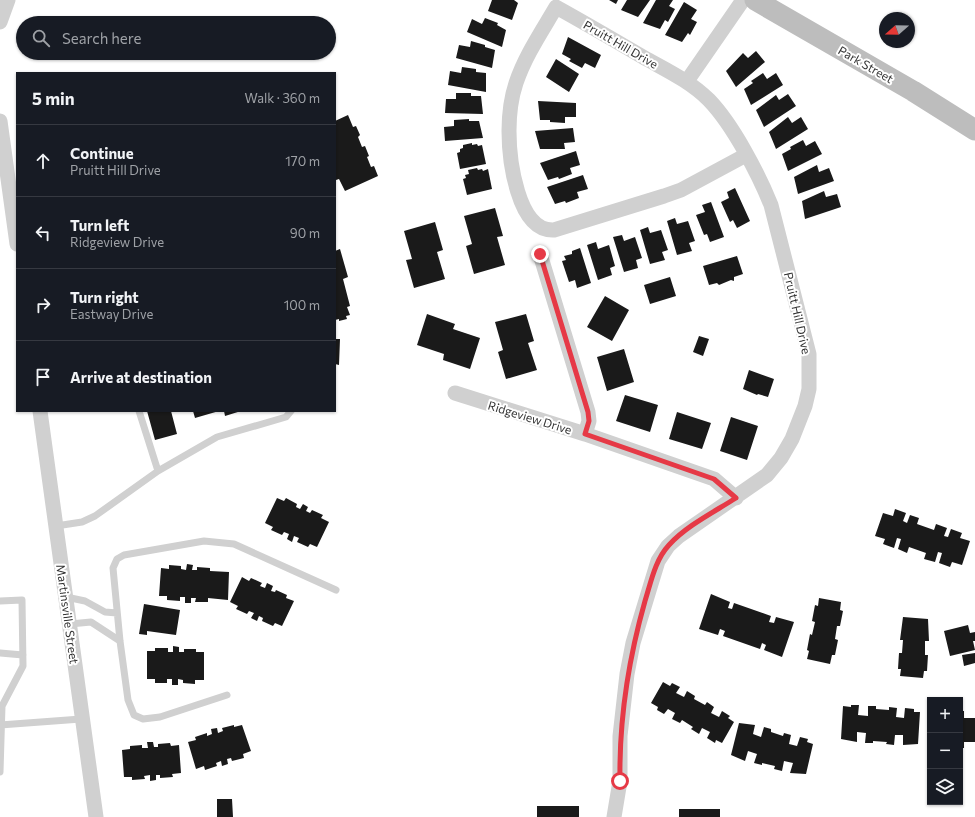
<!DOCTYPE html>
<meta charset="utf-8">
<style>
:root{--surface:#171b24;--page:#20242c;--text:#f1f3f6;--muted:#9ea1a6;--line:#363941}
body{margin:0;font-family:Commissioner,sans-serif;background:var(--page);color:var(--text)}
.controls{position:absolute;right:12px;bottom:12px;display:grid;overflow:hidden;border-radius:0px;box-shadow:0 1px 3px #0004}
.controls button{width:36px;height:36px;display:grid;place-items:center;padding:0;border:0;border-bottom:1px solid var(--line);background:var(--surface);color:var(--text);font:20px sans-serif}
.compass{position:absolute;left:879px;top:12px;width:36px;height:36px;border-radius:50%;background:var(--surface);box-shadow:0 1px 3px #0004;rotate:250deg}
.stop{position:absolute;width:12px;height:12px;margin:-9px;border:3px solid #e63946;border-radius:50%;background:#fff}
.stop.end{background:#e63946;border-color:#fff;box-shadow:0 1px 4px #0008}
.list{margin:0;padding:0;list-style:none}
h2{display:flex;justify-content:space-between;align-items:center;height:52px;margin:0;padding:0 16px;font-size:17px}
h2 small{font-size:13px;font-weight:400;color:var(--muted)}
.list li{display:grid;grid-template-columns:26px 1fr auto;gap:12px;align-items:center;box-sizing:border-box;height:72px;padding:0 16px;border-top:1px solid var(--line)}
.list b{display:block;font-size:15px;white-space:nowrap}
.list p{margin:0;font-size:13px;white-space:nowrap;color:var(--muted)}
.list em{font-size:13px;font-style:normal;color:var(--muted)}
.icon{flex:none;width:22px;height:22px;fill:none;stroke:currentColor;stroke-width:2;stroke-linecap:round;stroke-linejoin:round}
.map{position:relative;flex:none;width:975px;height:817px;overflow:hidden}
.search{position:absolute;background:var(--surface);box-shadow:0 1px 3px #0004;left:16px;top:16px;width:320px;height:44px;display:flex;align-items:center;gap:10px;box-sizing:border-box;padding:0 14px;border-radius:22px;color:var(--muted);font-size:15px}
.panel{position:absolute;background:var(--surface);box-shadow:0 1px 3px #0004;left:16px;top:72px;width:320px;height:340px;border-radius:0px}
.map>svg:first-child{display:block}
.building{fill:#1a1a1a}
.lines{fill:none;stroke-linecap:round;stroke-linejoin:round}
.lane{stroke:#d0d0d0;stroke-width:7}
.street{stroke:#d0d0d0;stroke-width:15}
.secondary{stroke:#bdbdbd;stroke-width:21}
.route{stroke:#e63946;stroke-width:5}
.labels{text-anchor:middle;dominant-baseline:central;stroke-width:4;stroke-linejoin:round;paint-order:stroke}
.street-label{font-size:12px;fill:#333;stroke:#fff}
</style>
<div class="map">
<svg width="975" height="817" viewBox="0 0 975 817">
<rect width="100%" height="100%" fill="#fff"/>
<path class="building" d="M492,0h22l4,3 -6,17 -24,-9z
M609,0h9l-2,4z
M627,0h23l-12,17 -17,-7z
M656,0h17l-4,6 6,3 -7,13 -3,-2 -5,9 -17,-6z
M684,2l13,8 -6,9 6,3 -7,13 -2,-2 -6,9 -17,-7z
M485,18l13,5 -1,2 9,5 -4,17 -35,-15 5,-13 10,5z
M568,37l33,18 -6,13 -10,-5 -3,5 -13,-7 2,-2 -9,-5z
M471,41l14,4v2l10,3 -3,18 -36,-10 3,-13 11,2z
M756,51l9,11 -29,25 -10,-16 17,-18 5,5z
M556,59l23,15 -10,18 -23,-15z
M462,67l14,2v3l10,1v19l-38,-7 2,-14 11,2z
M763,73l4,6 9,-6 7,12 -32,20 -7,-16 9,-6 -2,-2z
M456,93h15v3h10l2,18 -38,-1 1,-14h10z
M788,94l8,12 -32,21 -8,-17 20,-15 3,5z
M538,101l38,2v14h-11v6l-15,-1v-2h-10z
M348,115l5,12 3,-1 4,9 -2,2 4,10 3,-1 4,10 -2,1 4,10 3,-1 4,10 -33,15 -6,-12 -3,1 -1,-3v-56z
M788,117l4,6 9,-6 7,12 -32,20 -7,-17z
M469,119v2h10l4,17 -38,3 -1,-14 10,-1v-6z
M573,128l2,14 -11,1 1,6h-25l-5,-18z
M803,140l3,6 9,-5 7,13 -34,17 -6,-17 9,-5 -1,-2z
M472,143v2l5,-1 1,2 4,-1 4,19 -26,5 -3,-16 3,-1v-3l3,-1v-3z
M576,151l4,14 -10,3 2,6 -13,5 -1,-2 -10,3 -8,-17z
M817,165l2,7 10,-4 5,13 -36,13 -4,-17z
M477,168l1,2 4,-1 1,2 5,-2 4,20 -25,6 -4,-16 3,-1 -1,-3 4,-1 -1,-4z
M583,175l5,14 -11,3 2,6 -13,5 -1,-2 -10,3 -8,-17z
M735,188l15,33 -13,7 -4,-8 -3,2 -9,-20 8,-4 -2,-6z
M824,191l2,6 11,-3 4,13 -36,12 -3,-18z
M711,202l13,35 -14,5 -3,-8 -3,1 -8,-20 9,-3 -3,-7z
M495,208l8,28 -6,1 8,28 -31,9 -8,-28 6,-2 -8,-28z
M675,218l2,6 11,-3 7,20 -6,2 3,8 -15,4 -10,-34z
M435,222l8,28 -6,2 8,27 -31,9 -8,-28 6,-1 -8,-28z
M648,227l2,6 11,-3 7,20 -6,2 3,8 -15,4 -10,-34z
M622,235l2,6 11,-4 7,21 -6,2 2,8 -14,4 -11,-35z
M596,242l2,7 11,-4 6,21 -5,2 2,7 -14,5 -11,-35z
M580,248l11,35 -14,5 -2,-8 -6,2 -7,-21 4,-1 -2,-4 8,-2v-3z
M340,249l8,28 -5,2 7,27 -3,1 3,8 -4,1 1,3 -8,2v-2l-4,1v-69z
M737,256l6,18 -9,3v4l-3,-1 -12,5 -2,-2 -8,2 -6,-19z
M670,277l6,19 -26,8 -6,-19z
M605,296l24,14 -17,31 -25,-14z
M427,314l28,10 -2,5 27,9 -10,31 -27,-9 1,-6 -27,-9z
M526,314l8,27 -6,2 9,27 -31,9 -8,-27 5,-2 -8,-28z
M699,336l10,3 -6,17 -10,-4z
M335,339h5l-1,26 -4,-1z
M624,349l10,33 -27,9 -10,-34z
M749,370l25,9 -6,18 -10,-3 -1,1 -14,-6z
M625,395l33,10 -8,27 -34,-11z
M147,411h24l6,23 -22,6z
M193,411h26l-24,7z
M224,411h17l-16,5z
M677,412l34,11 -9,26 -33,-10z
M731,417l27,9 -11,34 -27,-9z
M277,498l7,3 2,-3 11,6 -1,3 4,2 3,-5 5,3 -2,4 4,2 2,-3 11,5 -2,3 8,4 -12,25 -7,-3 -2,3 -11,-5 2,-4 -5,-2 -2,6 -5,-3 2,-5 -5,-2 -2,3 -11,-5 2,-3 -8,-4z
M895,509l11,4 -3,8 4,2 3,-8 9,3 -2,6 17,6 2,-6 11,4 -3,8 4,1 3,-8 11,4 -2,5 10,3 -8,24 -10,-3 -2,5 -11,-4 3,-10 -4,-1 -3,10 -11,-3 2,-6 -17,-6 -2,6 -9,-4 3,-10 -4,-1 -3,10 -11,-4 2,-5 -10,-3 8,-23 10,3z
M187,564l6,1 -1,5h5v-3l13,1v3l19,1 -1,28 -20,-2v4h-13l1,-4h-5v5h-6v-6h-5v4l-13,-1v-4h-8l2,-28 8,1v-4l12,1v3l5,1z
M242,577l7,4 2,-3 11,5 -2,3 5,2 2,-5 6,3 -2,5 4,1 1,-2 11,5 -1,3 8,3 -12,25 -7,-3 -2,3 -11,-5 1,-3 -4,-2 -2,5 -6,-3 3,-5 -5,-2 -2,3 -11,-5 2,-3 -8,-4z
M711,594l19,8 -2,6 4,1 2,-6 37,13 -2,6 5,1 2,-6 18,5 -12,35 -18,-7 2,-5 -4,-2 -2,6 -37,-13 2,-5 -5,-2 -2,6 -19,-6z
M819,598l22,4 -1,8 3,1 -3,15h-3l-2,13 3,1 -3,15h-3l-2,9 -23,-5 2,-8 -2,-1 3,-16 2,1 3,-13 -3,-1 3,-16 3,1z
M144,604l36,6 -4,25 -29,-4v4l-8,-1z
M903,617l25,2 1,22h-4v14h3l-1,16h-3l-1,7 -23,-2 1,-7h-3l1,-16h3l1,-13h-3z
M968,625l2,8 5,-1v9h-2l2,9 -25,6 -6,-25z
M173,646l6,1v5h5v-3h12v3h8v28h-9v4l-12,-1v-3l-5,-1v6h-6v-6h-5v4h-12v-4h-8v-28h8v-3h13v4h5z
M975,653v10l-11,3 -2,-11z
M663,682l7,4 2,-3 8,4 -4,6 8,4 3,-6 8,5 -1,3 11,6 2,-3 7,5 -3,6 8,4 3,-6 8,5 -2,2 6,4 -12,21 -6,-3 -1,3 -8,-5 3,-6 -8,-4 -3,6 -8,-5 2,-2 -11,-7 -2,3 -8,-4 3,-6 -7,-4 -4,5 -7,-4 1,-3 -7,-4z
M851,705h8l-1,10 10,1v-10h8v3l13,1v-3l8,1 -1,9 8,1 1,-10 9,1v3h6l-2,32 -15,1v-10h-8l-1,10 -8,-1 1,-2 -14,-1v2h-8l1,-10 -9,-1v10l-16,-3 2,-33 8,1z
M960,711h4v7h11v24h-11v6h-4z
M739,723l16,2 -2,9 8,3 3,-10 7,2v3l12,4 1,-3 7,2 -2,9 8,2 3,-9 8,2 -1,3 6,2 -7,30 -16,-1 3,-10 -9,-2 -2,10 -8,-2 1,-3 -13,-3v2l-8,-2 3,-9 -9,-3 -3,10 -14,-6z
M234,725v2l8,-2 9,26 -8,3 1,4 -12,3 -1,-3 -4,1 1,5 -6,2 -1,-5 -5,2 1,3 -12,4 -1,-4 -8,3 -8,-27 8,-2 -1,-3 12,-4v3l5,-2 -1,-5 6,-1 1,5 5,-2 -1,-3z
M147,742h6l1,5h4v-3l12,-1 1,3 8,-1 2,28 -9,1 1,3 -13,1v-3h-4v5l-6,1v-6l-6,1 1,3 -13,1v-3h-8l-2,-27 8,-1v-3l12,-1v3h6z
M217,799h15l1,18h-16z
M537,806h42v11h-42z
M679,809h41v8h-41z"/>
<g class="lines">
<path class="lane" d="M139,411l19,60
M56,526l26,-4 13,-6 63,-45 59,-34 69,-20 5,-6
M66,597l19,4 20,11 12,1
M0,601l22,-1 1,66 -21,40 -2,66
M70,624l21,-2 29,19
M0,653l23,2
M227,695l-67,22 -17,2 -9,-4 -6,-15 -8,-59 -7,-73 4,-9 7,-4 80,-14 30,3 102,46
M0,725l81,-6"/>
<path class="street" d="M0,22l8,-22
M687,81l56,-81
M0,121l17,123
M540,254l48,158 1,9 -4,13
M455,393l130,41 129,45 22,19
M40,411l56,406
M614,817l6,-36v-45l7,-62 6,-31 25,-82 10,-15 11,-10 88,-61 14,-17 11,-19 13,-33 4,-17v-35l-38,-149c-13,-32 -38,-80 -62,-105 -19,-19 -43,-30 -66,-43 -29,-17 -58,-34 -87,-50 -14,24 -31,49 -40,76 -5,15 -7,32 -7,48 0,27 8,101 45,99l110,-34 17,-6 65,-35"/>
<path class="secondary" d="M755,0l158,91 62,39"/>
</g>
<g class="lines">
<path class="route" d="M540,254l48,158 1,9 -4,13 129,45 22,19c-22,14 -50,28 -67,47 -14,15 -18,37 -24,56 -17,60 -26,118 -25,180"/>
</g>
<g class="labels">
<g class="street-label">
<text transform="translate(621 44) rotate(30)">Pruitt Hill Drive</text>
<text transform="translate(866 64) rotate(30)">Park Street</text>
<text transform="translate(798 313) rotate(77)">Pruitt Hill Drive</text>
<text transform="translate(530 417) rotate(17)">Ridgeview Drive</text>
<text transform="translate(68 614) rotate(82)">Martinsville Street</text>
</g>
</g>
</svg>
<div class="controls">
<button>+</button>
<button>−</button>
<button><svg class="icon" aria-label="layers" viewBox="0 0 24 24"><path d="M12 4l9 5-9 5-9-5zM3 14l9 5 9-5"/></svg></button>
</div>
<svg class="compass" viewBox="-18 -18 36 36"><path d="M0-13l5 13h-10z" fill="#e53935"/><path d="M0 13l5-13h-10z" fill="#9ea1a6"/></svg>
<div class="stop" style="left:620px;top:781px"></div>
<div class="stop end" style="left:540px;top:254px"></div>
<div class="search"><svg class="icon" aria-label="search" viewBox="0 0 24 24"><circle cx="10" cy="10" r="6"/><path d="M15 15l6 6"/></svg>Search here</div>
<section class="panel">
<h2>5 min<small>Walk · 360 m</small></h2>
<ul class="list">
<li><svg class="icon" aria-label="ahead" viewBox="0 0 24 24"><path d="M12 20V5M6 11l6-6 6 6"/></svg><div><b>Continue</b><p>Pruitt Hill Drive</p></div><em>170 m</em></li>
<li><svg class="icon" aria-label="left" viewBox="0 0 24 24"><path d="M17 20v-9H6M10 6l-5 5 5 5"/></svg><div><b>Turn left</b><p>Ridgeview Drive</p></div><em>90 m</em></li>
<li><svg class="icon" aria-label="right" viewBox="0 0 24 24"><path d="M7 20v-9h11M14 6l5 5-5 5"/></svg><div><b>Turn right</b><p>Eastway Drive</p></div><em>100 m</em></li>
<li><svg class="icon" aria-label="arrive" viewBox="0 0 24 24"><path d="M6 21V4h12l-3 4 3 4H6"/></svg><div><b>Arrive at destination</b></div></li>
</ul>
</section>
</div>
